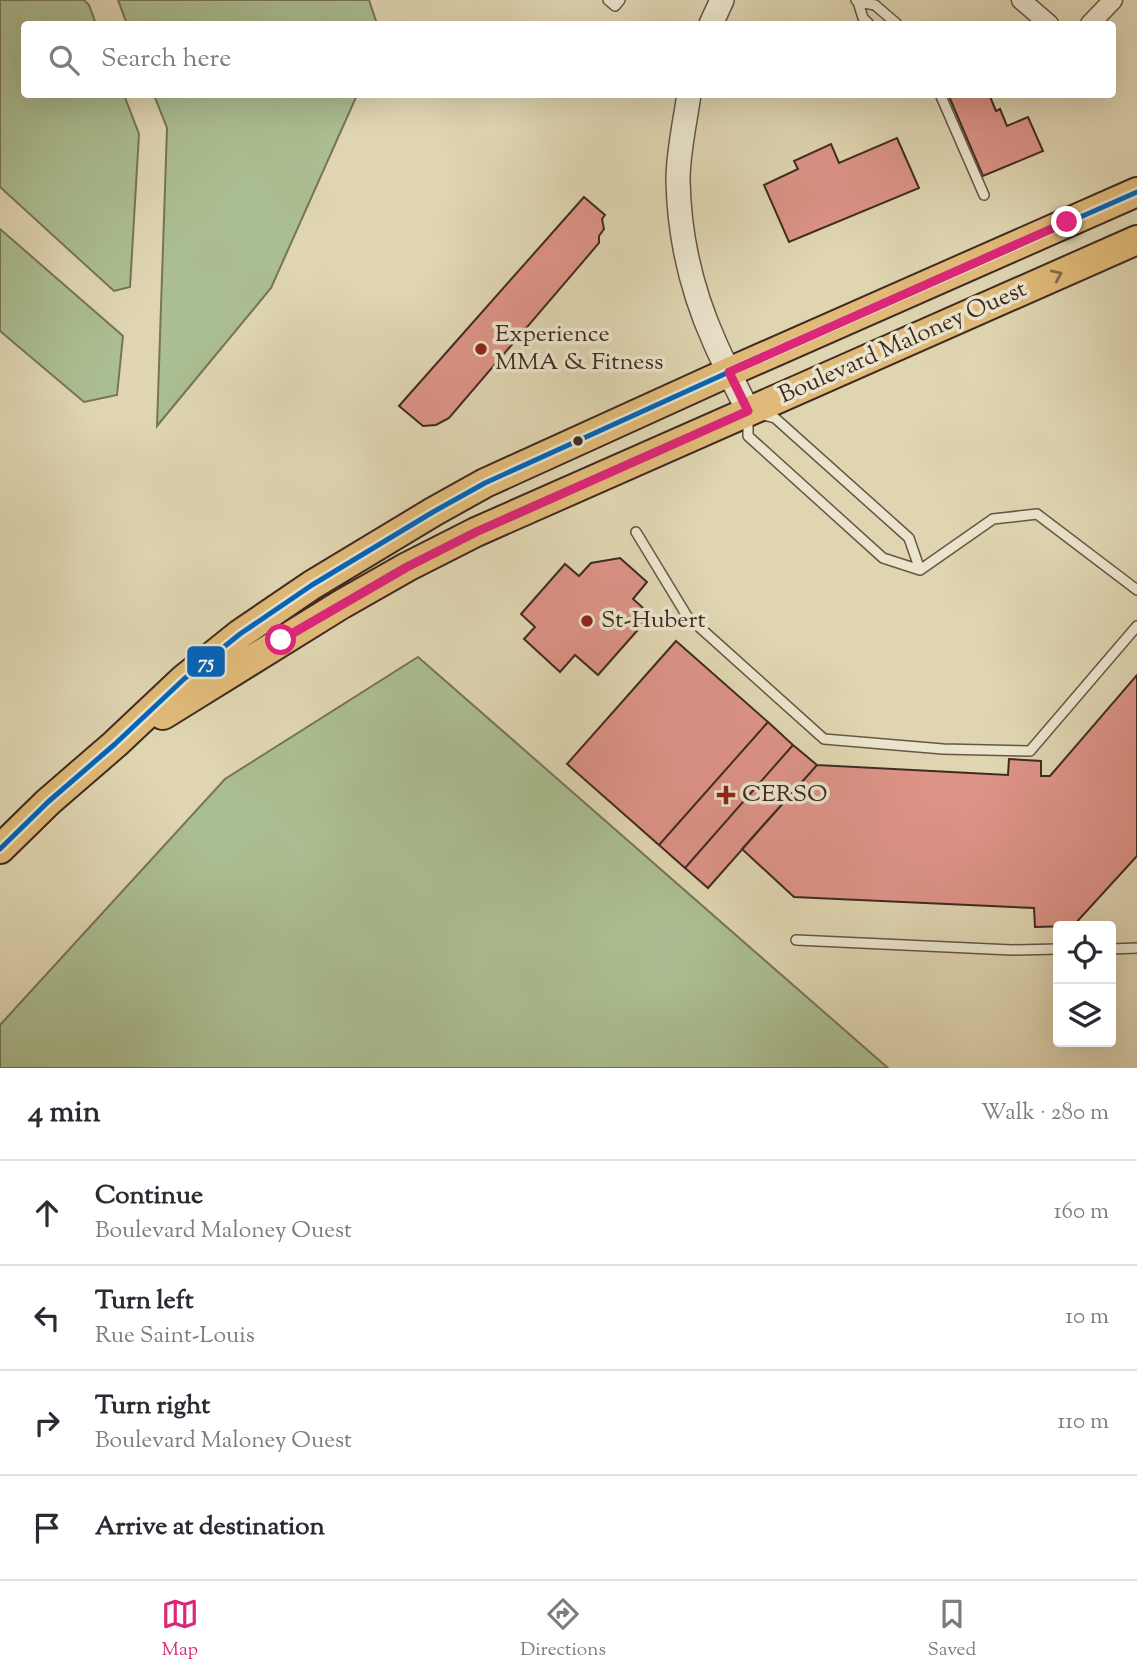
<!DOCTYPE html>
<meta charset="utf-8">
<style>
:root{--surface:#fff;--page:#f2f2f3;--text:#2b2b33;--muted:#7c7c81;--line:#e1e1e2;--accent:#db2777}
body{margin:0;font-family:"Sorts Mill Goudy",serif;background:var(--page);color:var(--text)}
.controls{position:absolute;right:21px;bottom:21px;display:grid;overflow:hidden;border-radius:7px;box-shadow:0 7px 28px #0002}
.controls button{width:63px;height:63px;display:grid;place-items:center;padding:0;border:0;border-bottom:2px solid var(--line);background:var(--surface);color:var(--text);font:35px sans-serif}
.stop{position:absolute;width:21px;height:21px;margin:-16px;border:5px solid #db2777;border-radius:50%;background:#fff}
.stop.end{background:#db2777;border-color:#fff;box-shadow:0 2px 7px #0008}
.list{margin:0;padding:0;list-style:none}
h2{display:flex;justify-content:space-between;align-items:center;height:91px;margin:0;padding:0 28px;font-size:30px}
h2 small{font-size:23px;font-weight:400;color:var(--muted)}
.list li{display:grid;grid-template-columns:46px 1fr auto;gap:21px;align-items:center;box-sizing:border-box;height:105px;padding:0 28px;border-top:2px solid var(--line)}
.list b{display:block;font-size:26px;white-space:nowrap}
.list p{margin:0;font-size:23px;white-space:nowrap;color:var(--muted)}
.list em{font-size:23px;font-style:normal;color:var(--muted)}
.icon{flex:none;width:38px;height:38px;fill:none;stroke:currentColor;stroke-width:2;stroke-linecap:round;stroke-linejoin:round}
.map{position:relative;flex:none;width:1137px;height:1068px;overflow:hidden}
.search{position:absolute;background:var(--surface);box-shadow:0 7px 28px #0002;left:21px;right:21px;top:21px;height:77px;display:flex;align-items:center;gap:18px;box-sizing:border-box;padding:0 24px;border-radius:7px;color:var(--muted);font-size:26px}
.sheet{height:511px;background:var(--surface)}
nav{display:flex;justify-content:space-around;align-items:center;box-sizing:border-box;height:98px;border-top:2px solid var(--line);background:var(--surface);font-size:19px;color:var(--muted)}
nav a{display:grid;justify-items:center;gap:4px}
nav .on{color:var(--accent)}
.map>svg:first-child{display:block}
.green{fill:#abbe91;stroke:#767459;stroke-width:2}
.building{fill:#dd9387;stroke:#402a21;stroke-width:2}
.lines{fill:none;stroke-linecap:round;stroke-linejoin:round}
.service-casing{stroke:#685545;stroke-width:12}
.minor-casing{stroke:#685545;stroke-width:21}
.tertiary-casing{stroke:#685545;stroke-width:26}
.primary-casing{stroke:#402a21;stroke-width:32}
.service{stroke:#eae4cc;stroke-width:9}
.minor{stroke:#eae4cc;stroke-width:18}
.tertiary{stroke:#eae4cc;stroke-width:23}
.primary{stroke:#e0ba78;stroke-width:28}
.bus-1-casing{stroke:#eae4cc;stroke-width:10}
.bus-1{stroke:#0065bd;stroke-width:5}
.oneway{stroke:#886b48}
.route{stroke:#db2777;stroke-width:9}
.poi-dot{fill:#8f2418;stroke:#eae4cc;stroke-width:2.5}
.bus-dot{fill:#402a21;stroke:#eae4cc;stroke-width:2.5}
.labels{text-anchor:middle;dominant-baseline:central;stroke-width:7;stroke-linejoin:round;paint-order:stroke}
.poi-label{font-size:24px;fill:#402a21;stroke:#eae4cc;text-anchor:start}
.street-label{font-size:24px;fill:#402a21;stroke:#eae4cc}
.line-badge{stroke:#eae4cc;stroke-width:2.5}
.badge-label{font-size:19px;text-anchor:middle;font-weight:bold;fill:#fff}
</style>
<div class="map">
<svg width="1137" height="1068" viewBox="0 0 1137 1068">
<rect width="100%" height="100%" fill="#dfd5b1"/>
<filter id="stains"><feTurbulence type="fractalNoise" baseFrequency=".00286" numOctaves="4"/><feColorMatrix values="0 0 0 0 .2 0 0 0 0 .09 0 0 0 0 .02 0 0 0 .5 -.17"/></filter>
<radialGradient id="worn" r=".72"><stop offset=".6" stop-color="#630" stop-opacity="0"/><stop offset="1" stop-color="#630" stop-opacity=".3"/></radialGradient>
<path class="green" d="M0,0h84l5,5 7,19h-72v70l100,1 15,39 -9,153 -16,4 -114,-104z
M118,0h251l8,24h-250z
M154,95h203l-86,193 -114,138 10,-298z
M0,229l123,107 -6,59 -33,7 -84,-71z
M418,657l470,411h-888v-43l225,-246z"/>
<path class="building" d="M948,94h41l7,17 4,-2 7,17 21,-9 15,34 -60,25z
M897,138l22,50 -130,54 -25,-57 34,-16 -4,-8 37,-17 8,19z
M584,197l21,18 -3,4 2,10 -5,7v7l-150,175 -13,7 -13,1 -24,-20z
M620,558l27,24 -14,17 18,16 -53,60 -23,-20 -15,17 -36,-33 11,-12 -14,-13 44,-50 14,12 12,-13z
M676,641l92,81 -109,123 -92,-81z
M1137,675v181l-64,70 -38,1 -1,-19 -240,-11 -52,-48 75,-84 191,10 1,-16 32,2v15h9z
M768,722l25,23 -108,123 -26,-23z
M793,745l24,20 -109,123 -23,-20z"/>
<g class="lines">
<defs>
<path id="service" d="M608,0l7,6 5,-6
M856,0l2,2 17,3 22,19
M858,2l5,16 6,6
M940,94l44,101
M748,411l27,7 134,120 11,32 -37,-12 -135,-122z
M636,532l51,84 137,123 119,10 87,2 107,-125
M920,570l73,-51 44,-5 100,76
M796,940l216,10 46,-1
M1111,949l26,-1"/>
<path id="minor" d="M1021,0l28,24
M1090,24l23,-24"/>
<path id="tertiary" d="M711,24l11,-24
M689,94c-4,29 -11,58 -11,86 1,56 14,112 37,163 10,23 22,45 33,68"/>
<path id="primary" d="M163,715l179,-111 65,-37 69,-35 661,-292
M0,849l48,-47 67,-58 69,-65 56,-45 72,-49 121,-73 52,-29 244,-111 408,-180"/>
</defs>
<use href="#service" class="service-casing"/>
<use href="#minor" class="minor-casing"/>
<use href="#tertiary" class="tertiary-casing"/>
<use href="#primary" class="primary-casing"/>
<use href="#service" class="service"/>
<use href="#minor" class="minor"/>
<use href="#tertiary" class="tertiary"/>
<use href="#primary" class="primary"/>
<defs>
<path id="bus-1" d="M0,849l48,-47 67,-58 69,-65 56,-45 72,-49 121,-73 52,-29 244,-111 408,-180"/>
</defs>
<use href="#bus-1" class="bus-1-casing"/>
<use href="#bus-1" class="bus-1"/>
</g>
<defs><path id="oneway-chevron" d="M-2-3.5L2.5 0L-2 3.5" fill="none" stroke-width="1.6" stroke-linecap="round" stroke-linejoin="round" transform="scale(1.75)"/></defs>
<use class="oneway" href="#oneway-chevron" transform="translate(1057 275) rotate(-24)"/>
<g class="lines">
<path class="route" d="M281,640l126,-73 69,-35 272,-121 -19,-39 338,-150"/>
</g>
<g class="poi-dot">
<circle cx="481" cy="349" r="7"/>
<circle cx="587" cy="621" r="7"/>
<path d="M722.5 784.5h7v7h7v7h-7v7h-7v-7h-7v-7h7z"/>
</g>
<circle class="bus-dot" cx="578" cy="441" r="6"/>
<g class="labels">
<g class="poi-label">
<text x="495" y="335">Experience<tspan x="495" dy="28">MMA &amp; Fitness</tspan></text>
<text x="601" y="621">St-Hubert</text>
<text x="742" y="795">CERSO</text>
</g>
<g class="street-label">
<text transform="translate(903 343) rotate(-24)">Boulevard Maloney Ouest</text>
</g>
</g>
<rect class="line-badge" x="186" y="645" width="40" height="33" rx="7" fill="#0065bd"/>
<g class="badge-label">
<text x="206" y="668">75</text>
</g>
<rect width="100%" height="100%" filter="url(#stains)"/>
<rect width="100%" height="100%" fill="url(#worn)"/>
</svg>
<div class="controls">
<button><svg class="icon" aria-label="locate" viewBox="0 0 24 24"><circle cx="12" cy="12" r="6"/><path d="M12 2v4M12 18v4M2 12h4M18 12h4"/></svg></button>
<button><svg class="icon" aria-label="layers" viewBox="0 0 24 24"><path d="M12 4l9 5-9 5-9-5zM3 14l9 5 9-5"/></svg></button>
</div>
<div class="stop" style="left:281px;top:640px"></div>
<div class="stop end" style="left:1067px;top:222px"></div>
<div class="search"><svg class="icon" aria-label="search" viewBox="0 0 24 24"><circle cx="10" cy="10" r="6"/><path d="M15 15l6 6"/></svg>Search here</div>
</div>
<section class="sheet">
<h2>4 min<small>Walk · 280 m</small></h2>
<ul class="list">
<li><svg class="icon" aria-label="ahead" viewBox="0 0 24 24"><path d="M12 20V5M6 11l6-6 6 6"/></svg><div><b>Continue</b><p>Boulevard Maloney Ouest</p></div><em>160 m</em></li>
<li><svg class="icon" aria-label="left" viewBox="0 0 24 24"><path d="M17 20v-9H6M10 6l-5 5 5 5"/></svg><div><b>Turn left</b><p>Rue Saint-Louis</p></div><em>10 m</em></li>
<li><svg class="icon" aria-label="right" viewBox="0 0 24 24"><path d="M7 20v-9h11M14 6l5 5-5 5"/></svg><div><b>Turn right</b><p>Boulevard Maloney Ouest</p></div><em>110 m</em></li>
<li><svg class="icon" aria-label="arrive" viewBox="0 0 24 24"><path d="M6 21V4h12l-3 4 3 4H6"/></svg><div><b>Arrive at destination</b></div></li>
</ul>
</section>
<nav>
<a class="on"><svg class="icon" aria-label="map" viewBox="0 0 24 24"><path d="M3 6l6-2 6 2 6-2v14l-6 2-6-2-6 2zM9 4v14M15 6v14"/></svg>Map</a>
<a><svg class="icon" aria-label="directions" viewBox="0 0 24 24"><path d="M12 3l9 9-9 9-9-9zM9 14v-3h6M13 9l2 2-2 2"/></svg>Directions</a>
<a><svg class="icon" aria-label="saved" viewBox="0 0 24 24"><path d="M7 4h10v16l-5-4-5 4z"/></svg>Saved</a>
</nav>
